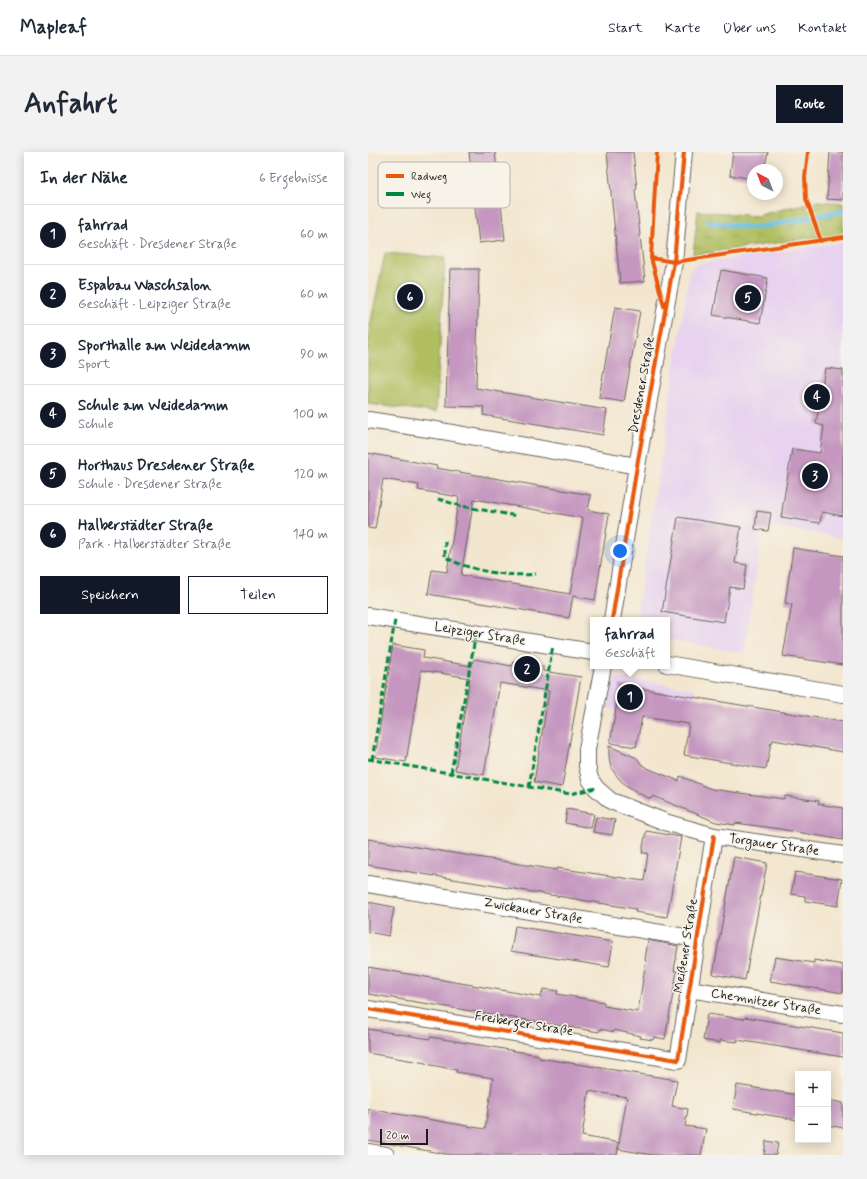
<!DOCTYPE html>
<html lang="de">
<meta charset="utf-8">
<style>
:root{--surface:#fff;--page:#f2f2f3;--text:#1f2937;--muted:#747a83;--line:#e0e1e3;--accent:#111827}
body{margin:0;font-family:Mynerve,sans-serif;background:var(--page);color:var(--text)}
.controls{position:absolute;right:12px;bottom:12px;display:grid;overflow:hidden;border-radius:0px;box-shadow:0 2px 10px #0003}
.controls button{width:36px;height:36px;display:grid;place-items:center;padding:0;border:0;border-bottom:1px solid var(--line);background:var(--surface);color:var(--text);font:20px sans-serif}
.compass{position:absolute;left:379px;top:12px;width:36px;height:36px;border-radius:50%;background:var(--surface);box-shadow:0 2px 10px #0003;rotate:318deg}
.scale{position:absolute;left:12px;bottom:10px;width:48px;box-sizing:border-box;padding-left:4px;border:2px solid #1c1c1c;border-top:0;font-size:11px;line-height:14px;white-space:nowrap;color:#1c1c1c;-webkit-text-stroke:3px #f7f3e8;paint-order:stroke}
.you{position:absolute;left:252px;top:399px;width:14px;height:14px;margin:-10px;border:3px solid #fff;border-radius:50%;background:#1a73e8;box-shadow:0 0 0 6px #1a73e833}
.badge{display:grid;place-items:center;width:26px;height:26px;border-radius:50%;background:var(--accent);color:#fff;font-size:13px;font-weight:700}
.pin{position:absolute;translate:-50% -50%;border:2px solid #fff;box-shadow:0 1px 4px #0006}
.popup{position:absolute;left:222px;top:465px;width:80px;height:52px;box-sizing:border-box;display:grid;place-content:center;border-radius:0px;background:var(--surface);filter:drop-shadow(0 1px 3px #0005);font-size:13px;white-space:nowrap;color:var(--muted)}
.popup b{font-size:15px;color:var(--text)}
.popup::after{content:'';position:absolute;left:50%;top:100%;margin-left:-8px;border:8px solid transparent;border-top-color:var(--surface)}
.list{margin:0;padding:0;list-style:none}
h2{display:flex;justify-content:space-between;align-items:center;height:52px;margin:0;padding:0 16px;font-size:17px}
h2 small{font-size:13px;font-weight:400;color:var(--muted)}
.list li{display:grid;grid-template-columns:26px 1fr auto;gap:12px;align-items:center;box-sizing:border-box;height:60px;padding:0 16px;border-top:1px solid var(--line)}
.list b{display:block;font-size:15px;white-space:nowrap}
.list p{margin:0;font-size:13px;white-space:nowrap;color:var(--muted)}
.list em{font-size:13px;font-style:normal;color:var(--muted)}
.actions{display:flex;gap:8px;padding:12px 16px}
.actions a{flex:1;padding:9px 0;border:1px solid var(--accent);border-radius:0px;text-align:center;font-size:14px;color:var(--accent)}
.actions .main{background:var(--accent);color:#fff}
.map{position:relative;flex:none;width:475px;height:1003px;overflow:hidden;border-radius:0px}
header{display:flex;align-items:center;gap:24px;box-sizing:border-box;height:56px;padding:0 20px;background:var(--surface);border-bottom:1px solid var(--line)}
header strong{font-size:19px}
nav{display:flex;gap:22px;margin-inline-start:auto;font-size:14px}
.intro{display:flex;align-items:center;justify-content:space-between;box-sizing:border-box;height:96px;padding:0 24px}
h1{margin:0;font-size:28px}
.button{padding:10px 18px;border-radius:0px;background:var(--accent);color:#fff;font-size:14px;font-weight:700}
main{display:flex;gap:24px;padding:0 24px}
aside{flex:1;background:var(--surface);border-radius:0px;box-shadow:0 2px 10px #0003}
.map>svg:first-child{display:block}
.built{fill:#e7d2ef}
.grass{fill:url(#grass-tufts);stroke:#666d3e}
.park{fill:#b0be61;stroke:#666d3e}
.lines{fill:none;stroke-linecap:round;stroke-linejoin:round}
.stream{stroke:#6ac0e7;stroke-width:5}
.building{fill:#c597c0;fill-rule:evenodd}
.street-casing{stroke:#67635b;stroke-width:18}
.street{stroke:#fff;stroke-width:16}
.quiet{stroke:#00873e;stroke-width:3;stroke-dasharray:6 3;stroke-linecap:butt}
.cycleway-casing{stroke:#f7f3e8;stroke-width:6}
.cycleway{stroke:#e8590c;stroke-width:4}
.labels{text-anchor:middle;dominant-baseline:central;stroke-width:3;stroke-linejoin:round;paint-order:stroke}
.street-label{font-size:13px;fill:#1c1c1c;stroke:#f7f3e8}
.key{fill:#f7f3e8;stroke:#b5b2ab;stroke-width:1}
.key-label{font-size:11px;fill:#1c1c1c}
</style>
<header>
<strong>Mapleaf</strong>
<nav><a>Start</a><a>Karte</a><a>Über uns</a><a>Kontakt</a></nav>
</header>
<div class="intro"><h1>Anfahrt</h1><a class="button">Route</a></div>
<main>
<aside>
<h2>In der Nähe<small>6 Ergebnisse</small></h2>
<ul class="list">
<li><span class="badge">1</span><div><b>fahrrad</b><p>Geschäft · Dresdener Straße</p></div><em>60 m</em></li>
<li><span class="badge">2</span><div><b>Espabau Waschsalon</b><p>Geschäft · Leipziger Straße</p></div><em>60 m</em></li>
<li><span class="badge">3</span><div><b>Sporthalle am Weidedamm</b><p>Sport</p></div><em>90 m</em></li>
<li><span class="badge">4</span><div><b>Schule am Weidedamm</b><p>Schule</p></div><em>100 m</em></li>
<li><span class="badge">5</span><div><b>Horthaus Dresdener Straße</b><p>Schule · Dresdener Straße</p></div><em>120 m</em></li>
<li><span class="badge">6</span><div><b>Halberstädter Straße</b><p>Park · Halberstädter Straße</p></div><em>140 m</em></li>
</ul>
<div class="actions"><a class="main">Speichern</a><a>Teilen</a></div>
</aside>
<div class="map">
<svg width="475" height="1003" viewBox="0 0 475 1003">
<defs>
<pattern id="grass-tufts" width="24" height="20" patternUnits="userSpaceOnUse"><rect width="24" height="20" fill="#b0be61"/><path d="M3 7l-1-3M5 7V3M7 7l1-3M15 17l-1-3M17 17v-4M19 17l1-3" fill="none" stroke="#97a354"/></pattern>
</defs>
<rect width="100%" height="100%" fill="#f7f3e8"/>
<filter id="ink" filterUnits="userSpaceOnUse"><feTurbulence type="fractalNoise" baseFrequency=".025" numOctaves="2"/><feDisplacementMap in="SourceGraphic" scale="8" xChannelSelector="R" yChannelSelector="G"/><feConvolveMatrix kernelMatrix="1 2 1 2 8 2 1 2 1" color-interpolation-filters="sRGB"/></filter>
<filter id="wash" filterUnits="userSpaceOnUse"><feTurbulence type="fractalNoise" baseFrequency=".012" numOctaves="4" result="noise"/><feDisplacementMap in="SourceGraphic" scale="16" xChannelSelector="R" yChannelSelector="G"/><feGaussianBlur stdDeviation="0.9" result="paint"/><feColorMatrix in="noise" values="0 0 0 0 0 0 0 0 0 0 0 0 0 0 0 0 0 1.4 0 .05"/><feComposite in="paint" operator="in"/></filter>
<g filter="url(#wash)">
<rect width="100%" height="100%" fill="#f3e6cf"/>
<path class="built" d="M475,90v296l-80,-13 -19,128 -77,-14v-19h-31l54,-350 7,-6z
M245,525l83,12 -6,36 -83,-17z"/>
<path class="grass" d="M448,49l27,2v32l-34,3 -116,17 5,-44 58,5z"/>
<path class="park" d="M17,101l60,5 -9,154 -68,-8v-68z"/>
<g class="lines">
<path class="stream" d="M340,70l46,6 89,-17"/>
</g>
<g id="blocks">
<path class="building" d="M101,0h26l10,88 -26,3z
M239,0h26l4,37 -2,1 10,91 -25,2z
M365,0h35l-4,18h-11v9l-23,-4z
M462,0h13v48l-16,-1z
M82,117h29l-3,119 131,22 -4,25 -120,-20 1,-8 -38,-1z
M353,118l47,8 -8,45 -47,-8z
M247,155l25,4 -16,91 -25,-4z
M457,216l18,2v146l-21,-4 -2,11 -39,-6 11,-68 28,4 4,-27 -8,-2z
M0,301l69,13 -1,2 155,27 -3,15 21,4 -14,86 -22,-4 -4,22 -141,-24 4,-24 15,2 12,-75 -41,-7 1,-5 -36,-6 -8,50 -7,-1zM106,347l109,19 -13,76 -109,-19z
M389,359l14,2 -3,18 -13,-2z
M310,365l63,10 -6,36 12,2 -4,24 -13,-2 -6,35 -62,-10z
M425,396l50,8v109l-60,-9 9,-52 -7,-1z
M25,493l31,5 -1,8 49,8 2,-7 38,7 1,-5 30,5v5l38,6 -19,110 -28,-5 15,-91 -49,-8 -16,92 -29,-5 15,-92 -49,-8 -15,92 -31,-5z
M252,533l223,37v30l-70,-12 -1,3 -1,-1 -5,27 -82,-14 5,-31 -47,-7 -6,30 -26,-4z
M241,594l28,12 5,7 5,3 32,13 1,-5 31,13 73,10 1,-3 34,5 -1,3 25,4v32l-69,-12 -39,-5v2l-19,-3 -63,-26 -2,3 -15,-7v-1l-9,-5 -7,-6 -6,-8 -4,-8 -1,-8z
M199,657l27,5 -3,14 -26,-5z
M228,665l19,3 -3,15 -19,-3z
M278,679l35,6 -14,80 -32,-5 1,-3 -268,-44v-26l188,31 1,-2 87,13 4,-28h-6z
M366,705l33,6 -22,117 -32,-6z
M427,720l47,7 -4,27 -33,-5v-5l-14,-2z
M0,750l26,5 -5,29 -21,-4z
M147,774l98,16 -4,25 -98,-16z
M280,788l30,6 -4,25h3l-12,68 -11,-2 -1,3 -13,-2 1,-2 -27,-6v2l-14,-3 -1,3 -231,-38v-27l173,30 2,-8 15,2 -1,3 47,8v4l34,6 8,-52h-1z
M407,805l39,6v-3l29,5v28l-73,-12z
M339,862l37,5 1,-2 98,16v24l-106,-17v2l-17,-2v3l-17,-3z
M0,877l62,10v-2l62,10 47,8v3l138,22 -5,26 16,3 -3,17 21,3 -5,26h-49l-34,-6 9,-52 -38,-6 -7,45 37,7 -2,12h-166l-83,-15v-31l117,20 8,-51 -37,-6 1,-2 -31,-6v-1l-58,-10z
M369,933l61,10v25l-65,-11z
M460,948l15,3v25l-15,-3z
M398,989l12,2 -2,12h-12z"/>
</g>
</g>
<g filter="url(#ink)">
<use href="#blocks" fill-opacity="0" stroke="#67635b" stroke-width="1"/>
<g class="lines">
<defs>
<path id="street" d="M0,268l74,11 195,35
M0,464l225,36
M244,468l25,-154 37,-204 10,-110
M299,512l176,30
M235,514l-16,83v17l3,13 6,9 15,13 57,22 46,13 129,19
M0,732l329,55
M321,837l154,25
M0,857l310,51 36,-224
M0,1000l18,3"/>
</defs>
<use href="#street" class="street-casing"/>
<use href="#street" class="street"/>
<path class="quiet" d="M70,347l23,7 56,10
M77,389v16c26,14 61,20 91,17
M0,607l202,35 26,-6
M4,608l23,-140
M83,621l25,-140
M161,635l24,-142"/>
<defs>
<path id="cycleway" d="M289,0l-6,106 13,48
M440,0l-3,25 1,22 15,42
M283,106l23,4 169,-25
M244,468l25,-154 37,-204 10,-110
M0,857l310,51 36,-224"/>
</defs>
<use href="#cycleway" class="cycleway-casing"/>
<use href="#cycleway" class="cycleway"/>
</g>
</g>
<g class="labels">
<g class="street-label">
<text transform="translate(274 233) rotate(-80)">Dresdener Straße</text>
<text transform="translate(112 482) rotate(9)">Leipziger Straße</text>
<text transform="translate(406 693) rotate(8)">Torgauer Straße</text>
<text transform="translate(165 759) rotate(10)">Zwickauer Straße</text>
<text transform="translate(318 794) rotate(-81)">Meißener Straße</text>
<text transform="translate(398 850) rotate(9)">Chemnitzer Straße</text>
<text transform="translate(156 872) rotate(9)">Freiberger Straße</text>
</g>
</g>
<rect x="10" y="10" width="132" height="46" rx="6" class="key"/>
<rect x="18" y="22" width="18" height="4" fill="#e8590c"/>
<rect x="18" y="40" width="18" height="4" fill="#00873e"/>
<g class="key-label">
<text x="43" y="28">Radweg</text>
<text x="43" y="46">Weg</text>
</g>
</svg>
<div class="controls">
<button>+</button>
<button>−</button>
</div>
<svg class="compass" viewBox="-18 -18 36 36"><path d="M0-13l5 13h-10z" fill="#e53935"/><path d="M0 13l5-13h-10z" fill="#747a83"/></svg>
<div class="scale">20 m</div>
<div class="you"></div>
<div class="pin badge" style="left:262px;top:545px">1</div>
<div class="popup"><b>fahrrad</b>Geschäft</div>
<div class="pin badge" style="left:159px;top:517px">2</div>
<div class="pin badge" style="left:447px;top:324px">3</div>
<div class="pin badge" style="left:449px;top:245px">4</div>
<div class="pin badge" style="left:380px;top:146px">5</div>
<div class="pin badge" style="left:42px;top:145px">6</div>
</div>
</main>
